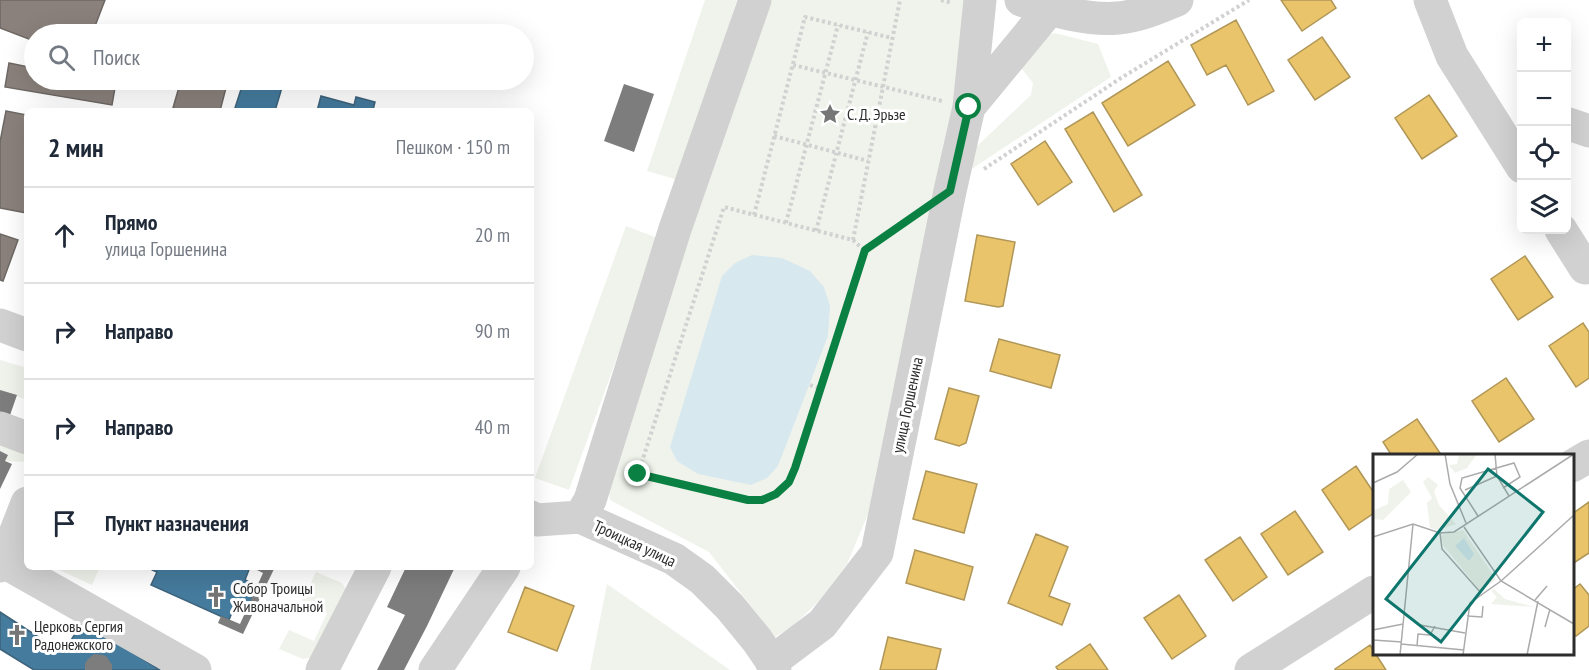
<!DOCTYPE html>
<html lang="ru">
<meta charset="utf-8">
<style>
:root{--surface:#fff;--page:#f2f2f3;--text:#1f2937;--muted:#747a83;--line:#e0e1e3}
body{margin:0;font-family:"PT Sans Narrow",sans-serif;background:var(--page);color:var(--text)}
.controls{position:absolute;right:18px;top:18px;display:grid;overflow:hidden;border-radius:9px;box-shadow:0 6px 24px #0002}
.controls button{width:54px;height:54px;display:grid;place-items:center;padding:0;border:0;border-bottom:2px solid var(--line);background:var(--surface);color:var(--text);font:30px sans-serif}
.stop{position:absolute;width:18px;height:18px;margin:-14px;border:4px solid #0b8043;border-radius:50%;background:#fff}
.stop.end{background:#0b8043;border-color:#fff;box-shadow:0 2px 6px #0008}
.list{margin:0;padding:0;list-style:none}
h2{display:flex;justify-content:space-between;align-items:center;height:78px;margin:0;padding:0 24px;font-size:26px}
h2 small{font-size:20px;font-weight:400;color:var(--muted)}
.list li{display:grid;grid-template-columns:39px 1fr auto;gap:18px;align-items:center;box-sizing:border-box;height:96px;padding:0 24px;border-top:2px solid var(--line)}
.list b{display:block;font-size:22px;white-space:nowrap}
.list p{margin:0;font-size:20px;white-space:nowrap;color:var(--muted)}
.list em{font-size:20px;font-style:normal;color:var(--muted)}
.icon{flex:none;width:33px;height:33px;fill:none;stroke:currentColor;stroke-width:2;stroke-linecap:round;stroke-linejoin:round}
.map{position:relative;flex:none;width:1589px;height:670px;overflow:hidden}
.search{position:absolute;background:var(--surface);box-shadow:0 6px 24px #0002;left:24px;top:24px;width:510px;height:66px;display:flex;align-items:center;gap:15px;box-sizing:border-box;padding:0 21px;border-radius:33px;color:var(--muted);font-size:22px}
.panel{position:absolute;background:var(--surface);box-shadow:0 6px 24px #0002;left:24px;top:108px;width:510px;height:462px;border-radius:9px}
.map>svg:first-child{display:block}
.green{fill:#f0f3eb}
.water{fill:#d8e8ef}
.homes{fill:#e9c46a;stroke:#b09657;stroke-width:1.5}
.public{fill:#457b9d;stroke:#3e637b;stroke-width:1.5}
.industry{fill:#8a817c;stroke:#6e6864;stroke-width:1.5}
.building{fill:#7d7d7d}
.lines{fill:none;stroke-linecap:round;stroke-linejoin:round}
.path{stroke:#d1d1d1;stroke-width:4;stroke-dasharray:3 3;stroke-linecap:butt}
.minor{stroke:#d1d1d1;stroke-width:33}
.route{stroke:#0b8043;stroke-width:8}
.labels{text-anchor:middle;dominant-baseline:central;stroke-width:6;stroke-linejoin:round;paint-order:stroke}
.poi-label{font-size:16px;fill:#2c2c2c;stroke:#fff;text-anchor:start}
.street-label{font-size:16px;fill:#2c2c2c;stroke:#fff}
.inset-road{fill:none;stroke:#ababab;stroke-width:1.5}
.view{fill:#0f766e;fill-opacity:0.15;stroke:#0f766e;stroke-width:3}
.inset-edge{fill:none;stroke:#2c2c2c;stroke-width:3}
</style>
<div class="map">
<svg width="1589" height="670" viewBox="0 0 1589 670">
<rect width="100%" height="100%" fill="#fff"/>
<path class="green" d="M705,0h32l-59,180 -31,-9z
M767,0h201v45l-95,457 -26,62 -27,36 -26,25 -19,12 -66,-85 -99,-52 -3,-23z
M1055,33l43,11 13,33 -141,93 3,-20 58,-55 2,-12 -15,-19 26,-28z
M626,226l34,13 -91,251 -34,-12z
M0,360l27,8v32l-27,-10z
M0,431l22,15 5,16 -22,-1 3,-6 -8,-4z
M53,567h47l-8,18z
M316,572l26,11 7,11 -35,63 -11,2 -24,-10 10,-19 25,11 13,-28 -25,-12z
M607,584l123,86h-140z"/>
<path class="water" d="M752,255l30,3 28,13 14,16 6,19 -2,30 -50,130 -11,12 -16,7 -53,-11 -21,-13 -7,-14 52,-171 13,-13z"/>
<path class="homes" d="M1281,0h50l5,8 -34,23z
M1236,20l38,71 -26,14 -22,-40 -19,10 -16,-30z
M1322,37l28,40 -35,23 -27,-40z
M1168,61l27,44 -67,41 -26,-43z
M1429,95l28,41 -35,23 -27,-41z
M1093,112l49,83 -28,17 -49,-83z
M1045,141l27,41 -34,23 -27,-41z
M977,235l38,7 -12,64 -5,1 -33,-6z
M1525,256l28,41 -35,23 -27,-41z
M1583,323l6,9v46l-13,9 -27,-41z
M999,339l61,16 -9,33 -61,-17z
M1506,378l28,41 -35,23 -27,-41z
M949,388l30,8 -13,47 -7,3 -24,-7z
M1417,419l25,37h-50l-9,-14z
M1356,466l18,27v20l-25,17 -27,-40z
M926,471l51,13 -13,49 -51,-14z
M1589,502v51l-17,11v-50z
M1295,511l28,41 -35,23 -27,-41z
M1036,534l32,13 -19,49 21,8 -8,21 -54,-22z
M1240,537l27,40 -34,24 -28,-41z
M915,550l58,17 -9,33 -58,-17z
M1580,584l9,11v31l-13,10 -4,-3v-43z
M525,587l49,19 -17,45 -49,-19z
M1179,595l27,41 -34,23 -28,-41z
M888,637l53,12 -5,21h-56z
M1090,644l18,26h-50l-2,-3z
M1370,645l16,25h-50l-1,-1z"/>
<path class="public" d="M244,80h22l17,4 -8,27h-41z
M469,80h45l-1,6z
M321,96l33,9 2,-8 19,5 -2,8 4,1h-60z
M150,567h100l-5,13 13,5 -11,25 -12,-5 -6,15 -78,-35 6,-13 -5,-2z
M0,612l63,41 20,-32 77,49h-126l-34,-21z"/>
<path class="industry" d="M0,0h105l-13,34h-58v7l-34,-13z
M9,63l25,5v12h70l12,2 -4,23 -107,-18z
M181,80h47l-8,31h-33l-14,-3z
M6,111l21,4v98l-27,-5v-66z
M0,234l18,6 -15,41 -3,-1z"/>
<path class="building" d="M624,84l30,10 -20,58 -30,-11z
M0,390l17,5 -9,26 -8,-3z
M0,451l8,4 -3,6 7,3 -12,25z
M251,567h19l4,2 -31,65 -25,-11 3,-7 19,8 23,-51z
M406,567h49l-28,59 -23,44h-27l28,-55 -18,-8z
M94,654l9,1 4,2 5,8v5h-27v-6l2,-4z"/>
<g class="lines">
<path class="path" d="M941,0l11,3
M793,65l149,36
M774,136l94,25
M984,169l137,-91 128,-78
M754,215l51,-198 87,21
M786,223l52,-198
M816,231l52,-199
M853,240l47,-240
M865,251l-70,217c-10,23 -21,32 -47,32l-110,-26 86,-267 129,33 12,11 51,-36
M810,385l11,4"/>
<path class="minor" d="M1021,0c29,10 66,21 97,18 21,-2 40,-10 59,-18
M1430,0l22,56 70,111
M969,107l80,-97
M1566,123l23,8
M1561,230l24,38
M0,325l27,10
M0,428l27,10
M1572,466l17,-10
M531,517l6,3 43,-3 94,42 28,20 28,28 27,33 13,19 5,11
M580,517l10,-17 85,-271 80,-229
M4,562l191,108
M0,566l4,-4 23,-59
M770,659l12,-5 40,-30 55,-71 73,-362 19,-84 11,-107
M322,670l53,-103
M435,670l69,-103
M1251,670l123,-78"/>
</g>
<g class="lines">
<path class="route" d="M638,474l110,26h14l14,-6 13,-12 6,-14 70,-218 85,-59 19,-84"/>
</g>
<defs>
<symbol id="sight-bare" viewBox="-9 -9 18 18"><path d="M0-6L1.8-2.2L6-1.7L2.9 1.2L3.7 5.4L0 3.3L-3.7 5.4L-2.9 1.2L-6-1.7L-1.8-2.2Z" fill="#767676" stroke="#fff" stroke-width="2.5" paint-order="stroke"/></symbol>
<symbol id="church-bare" viewBox="-9 -9 18 18"><path d="M-1.2-6h2.4v3.5h3.3v2.4h-3.3V6h-2.4V-.1h-3.3v-2.4h3.3Z" fill="#767676" stroke="#fff" stroke-width="2.5" paint-order="stroke"/></symbol>
</defs>
<g fill-rule="evenodd">
<use href="#sight-bare" x="815" y="99" width="30" height="30"/>
<use href="#church-bare" x="201" y="582" width="30" height="30"/>
<use href="#church-bare" x="2" y="620" width="30" height="30"/>
</g>
<g class="labels">
<g class="poi-label">
<text x="847" y="114">С. Д. Эрьзе</text>
<text x="233" y="588">Собор Троицы<tspan x="233" dy="18">Живоначальной</tspan></text>
<text x="34" y="626">Церковь Сергия<tspan x="34" dy="18">Радонежского</tspan></text>
</g>
<g class="street-label">
<text transform="translate(907 405) rotate(-78)">улица Горшенина</text>
<text transform="translate(635 543) rotate(25)">Троицкая улица</text>
</g>
</g>
<g transform="translate(1373 454)">
<rect width="201" height="201" fill="#fff"/>
<path d="M86,0h18l-10,14 -12,5 -6,-8 8,-1zM55,23l10,8 -4,6 5,14 17,19 -18,6 -8,-2 -3,-25 5,-5 -9,-16zM30,26l8,12 -28,28 -10,-1v-8l15,-7 1,-15zM90,76l33,49 -15,13 -38,-47 -2,-10zM121,135l11,10 29,8 -43,-3 6,-7 -6,-6z" fill="#f0f3eb"/>
<path d="M91,84l10,16 -5,7 -14,-15z" fill="#d8e8ef"/>
<path class="inset-road" d="M72,0l5,30 16,39M122,0l2,22 12,20M0,29l24,-11 21,-18M92,36l32,-14M105,62l-18,-28 2,-10 52,-15 6,14 -17,11M91,73l37,54 73,43M67,79l2,16 39,44M0,83l40,-13 27,9 14,-1 120,-78M162,146l12,-14M94,162l15,1 1,-11M47,171l45,8M172,173l5,-18M0,176l30,-6M0,186l29,2M28,190l63,6M44,192l1,-12 12,1 5,-9M27,201l13,-131M90,201l7,-52 31,-22 73,-66M154,201l11,-54"/>
<path class="view" d="M115,15l55,43 -102,130 -55,-43z"/>
<rect width="201" height="201" class="inset-edge"/>
</g>
</svg>
<div class="controls">
<button>+</button>
<button>−</button>
<button><svg class="icon" aria-label="locate" viewBox="0 0 24 24"><circle cx="12" cy="12" r="6"/><path d="M12 2v4M12 18v4M2 12h4M18 12h4"/></svg></button>
<button><svg class="icon" aria-label="layers" viewBox="0 0 24 24"><path d="M12 4l9 5-9 5-9-5zM3 14l9 5 9-5"/></svg></button>
</div>
<div class="stop" style="left:969px;top:107px"></div>
<div class="stop end" style="left:638px;top:474px"></div>
<div class="search"><svg class="icon" aria-label="search" viewBox="0 0 24 24"><circle cx="10" cy="10" r="6"/><path d="M15 15l6 6"/></svg>Поиск</div>
<section class="panel">
<h2>2 мин<small>Пешком · 150 m</small></h2>
<ul class="list">
<li><svg class="icon" aria-label="ahead" viewBox="0 0 24 24"><path d="M12 20V5M6 11l6-6 6 6"/></svg><div><b>Прямо</b><p>улица Горшенина</p></div><em>20 m</em></li>
<li><svg class="icon" aria-label="right" viewBox="0 0 24 24"><path d="M7 20v-9h11M14 6l5 5-5 5"/></svg><div><b>Направо</b></div><em>90 m</em></li>
<li><svg class="icon" aria-label="right" viewBox="0 0 24 24"><path d="M7 20v-9h11M14 6l5 5-5 5"/></svg><div><b>Направо</b></div><em>40 m</em></li>
<li><svg class="icon" aria-label="arrive" viewBox="0 0 24 24"><path d="M6 21V4h12l-3 4 3 4H6"/></svg><div><b>Пункт назначения</b></div></li>
</ul>
</section>
</div>
